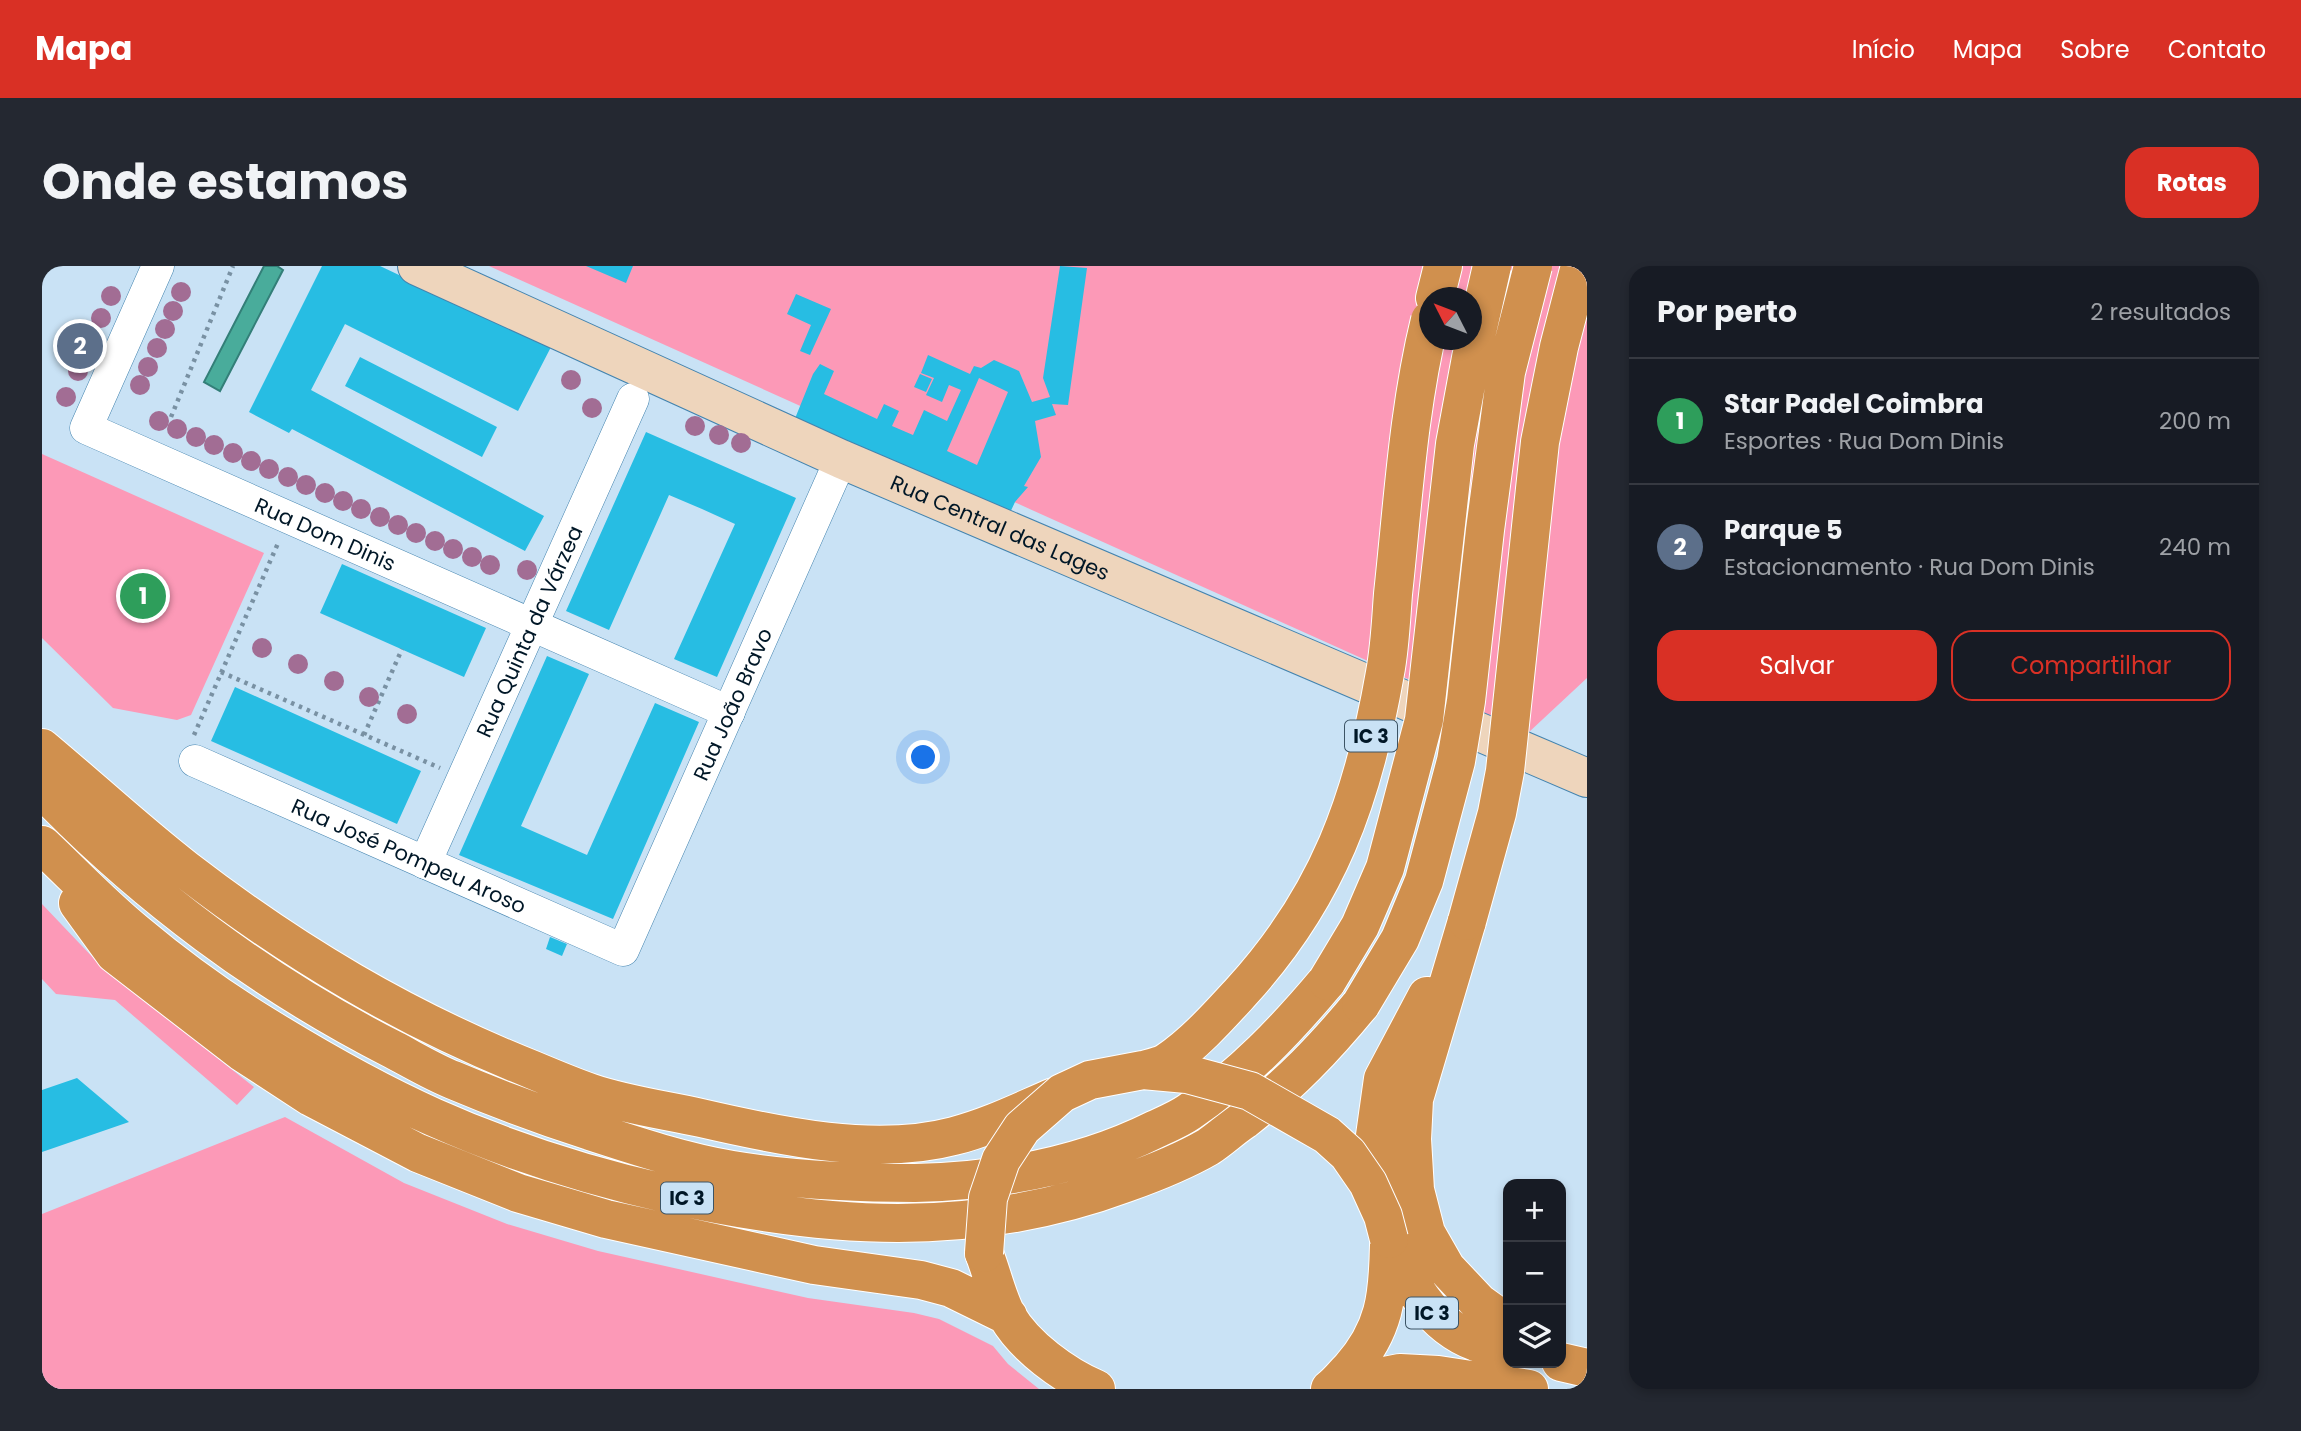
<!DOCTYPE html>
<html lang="pt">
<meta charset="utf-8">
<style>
:root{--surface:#171b24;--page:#242831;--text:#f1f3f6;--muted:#9ea1a6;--line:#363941;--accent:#d93025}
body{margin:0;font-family:Poppins,sans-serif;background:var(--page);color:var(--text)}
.controls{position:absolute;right:21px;bottom:21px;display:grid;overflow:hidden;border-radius:14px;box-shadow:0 4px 10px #0003}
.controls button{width:63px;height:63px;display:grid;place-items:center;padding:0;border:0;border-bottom:2px solid var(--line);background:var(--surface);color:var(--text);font:35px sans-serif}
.compass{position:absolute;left:1377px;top:21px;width:63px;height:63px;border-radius:50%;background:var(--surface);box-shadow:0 4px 10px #0003;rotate:312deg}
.you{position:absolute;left:882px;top:492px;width:24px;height:24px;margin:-18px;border:5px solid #fff;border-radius:50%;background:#1a73e8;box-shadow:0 0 0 10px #1a73e833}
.badge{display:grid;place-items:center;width:46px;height:46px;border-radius:50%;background:var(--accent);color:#fff;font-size:23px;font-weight:700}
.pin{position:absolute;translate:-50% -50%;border:4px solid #fff;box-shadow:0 2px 7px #0006}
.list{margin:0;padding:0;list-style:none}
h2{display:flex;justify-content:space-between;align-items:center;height:91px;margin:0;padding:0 28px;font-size:30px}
h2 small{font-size:23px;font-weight:400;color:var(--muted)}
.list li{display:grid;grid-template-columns:46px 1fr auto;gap:21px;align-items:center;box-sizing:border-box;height:126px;padding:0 28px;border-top:2px solid var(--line)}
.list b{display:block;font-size:26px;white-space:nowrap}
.list p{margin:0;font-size:23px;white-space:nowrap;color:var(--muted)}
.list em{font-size:23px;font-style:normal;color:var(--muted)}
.actions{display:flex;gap:14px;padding:21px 28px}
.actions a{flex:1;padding:16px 0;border:2px solid var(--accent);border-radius:21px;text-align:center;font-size:24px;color:var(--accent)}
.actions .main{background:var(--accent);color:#fff}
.icon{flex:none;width:38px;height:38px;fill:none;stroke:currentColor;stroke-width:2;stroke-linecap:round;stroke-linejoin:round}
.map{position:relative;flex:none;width:1545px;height:1123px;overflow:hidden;border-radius:21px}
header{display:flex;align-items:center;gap:42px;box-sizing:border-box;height:98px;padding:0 35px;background:var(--accent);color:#fff}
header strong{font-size:33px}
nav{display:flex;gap:38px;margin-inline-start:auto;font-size:24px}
.intro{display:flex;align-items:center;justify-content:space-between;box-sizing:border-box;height:168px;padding:0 42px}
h1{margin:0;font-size:49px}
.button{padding:18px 32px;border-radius:21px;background:var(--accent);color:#fff;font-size:24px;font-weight:700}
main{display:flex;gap:42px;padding:0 42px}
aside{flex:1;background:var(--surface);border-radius:21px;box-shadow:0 4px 10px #0003}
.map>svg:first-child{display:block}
.green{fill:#fc99b7;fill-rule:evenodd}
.water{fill:#49ac9b;stroke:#337f78;stroke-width:2}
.building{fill:#27bde3;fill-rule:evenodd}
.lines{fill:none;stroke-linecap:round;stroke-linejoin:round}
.minor-casing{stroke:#4484af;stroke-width:33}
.secondary-casing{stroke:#4484af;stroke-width:40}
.trunk-casing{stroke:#fff;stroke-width:40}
.path{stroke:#7991a3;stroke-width:4.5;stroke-dasharray:3.5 5;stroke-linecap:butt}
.minor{stroke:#fff;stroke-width:32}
.secondary{stroke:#eed5bc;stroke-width:38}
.trunk{stroke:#d0904e;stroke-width:38}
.trunk-bridge-casing{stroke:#fff;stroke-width:40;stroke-linecap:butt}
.trunk-bridge{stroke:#d0904e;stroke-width:38}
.tree{fill:#a26d94}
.labels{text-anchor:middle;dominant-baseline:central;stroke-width:5;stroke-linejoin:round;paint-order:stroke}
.shield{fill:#c9e2f5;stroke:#3c5465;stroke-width:2}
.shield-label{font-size:19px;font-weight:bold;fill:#001727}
.street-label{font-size:21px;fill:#001727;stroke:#c9e2f5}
</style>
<header>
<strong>Mapa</strong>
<nav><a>Início</a><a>Mapa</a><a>Sobre</a><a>Contato</a></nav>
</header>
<div class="intro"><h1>Onde estamos</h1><a class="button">Rotas</a></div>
<main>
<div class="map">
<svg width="1545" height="1123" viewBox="0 0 1545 1123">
<rect width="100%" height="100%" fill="#c9e2f5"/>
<path class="green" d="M447,0h1098v412l-59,55zM1388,32h42v42h-42z
M0,188l222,99 -73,162 -14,5 -64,-12 -71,-70z
M0,638l59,62 153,121 -17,18 -122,-105 -59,-6 -14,-15z
M243,851l119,66 103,41 91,27 210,47 106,15 25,6 54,27 15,18 31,25h-997v-175z"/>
<path class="water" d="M222,0h13l6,4 -63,121 -16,-9z"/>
<path class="building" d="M280,0h58l171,81 -33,64 -173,-87 -34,66 233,126 -19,35 -233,-122 -3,4 -40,-21z
M544,0h47l-7,17z
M1018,0l27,2 -19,137 -16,-1 4,11 -21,6 6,36 -17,29 4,1 -13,15 -7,15 -214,-96 19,-47 7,-10 14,7 -10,23 53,25 7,-15 15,7 -7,15 21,9 11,-25 23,11 14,-31 -12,-5 -7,17 -16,-7 8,-17 -13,-5 7,-18 42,19 4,-8 7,2 13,-8 25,11 13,31 18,-5 -7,-19zM937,112l29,14 -31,73 -30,-14z
M754,28l35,15 -21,46 -10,-4 11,-26 -24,-11z
M318,91l137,70 -15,30 -137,-71z
M878,108l12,5 -6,13 -12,-5z
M604,166l150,66 -79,179 -43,-18 61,-135 -33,-15 -33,-14 -60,135 -43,-19z
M300,298l144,64 -22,49 -144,-64z
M505,390l42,18 -68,152 66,29 68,-152 44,19 -86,197 -154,-64z
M193,421l186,84 -24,53 -186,-83z
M508,671l17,7 -5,12 -16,-7z
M35,812l52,44 -87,30v-62z"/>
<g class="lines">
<defs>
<g id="minor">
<path id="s1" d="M116,0l-72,162 643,284"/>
<path id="s2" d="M153,495l428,189 218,-491"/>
<path id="s3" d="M383,597l208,-464"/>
</g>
<g id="secondary">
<path id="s4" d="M375,0l424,193 746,319"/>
</g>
<path id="trunk" d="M1393,32l8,-32
M0,482c48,40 94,83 143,121 109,84 220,150 348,201 19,8 38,16 58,23 35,12 74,17 110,25 78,18 174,39 253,18 35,-9 67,-25 100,-39
M0,523c101,105 222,195 352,261 19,10 39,22 59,30 45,19 91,36 137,51 46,15 95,31 142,39 60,10 122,13 183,13 84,-2 165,-16 241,-54 11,-5 23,-10 33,-17 53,-36 97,-82 138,-131
M0,579c31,29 60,60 93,87 37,31 86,67 127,92 55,34 113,67 171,93 76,34 155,59 235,77 156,35 305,46 458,-11 28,-10 56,-21 82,-36 12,-8 24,-19 36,-27 46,-36 80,-71 117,-116
M36,637l37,51 127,98 69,45 107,56 100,40 88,26 208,46 107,15 30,8 57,28
M1425,655l-53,178 -2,40 3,51 11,43 20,35 33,35 29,21
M1341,948l-9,-71 9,-64 44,-83
M1347,973c19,42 41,86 87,103 10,4 22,5 32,8
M942,987c8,20 13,44 23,63 18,31 57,59 89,73
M1519,1096l26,6
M1292,1120l66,-13 38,2 91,14
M1288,1123c7,-5 13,-13 20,-20 35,-39 38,-73 39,-124"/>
</defs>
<use href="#minor" class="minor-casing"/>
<use href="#secondary" class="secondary-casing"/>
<use href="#trunk" class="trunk-casing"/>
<path class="path" d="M129,151l62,-151
M179,406l219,96
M152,469l85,-194
M322,469l38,-86"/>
<use href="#minor" class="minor"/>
<use href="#secondary" class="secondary"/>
<use href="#trunk" class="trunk"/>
<defs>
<path id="trunk-bridge" d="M1425,655l30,-108 8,-42 35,-329 19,-95 21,-81
M1285,715l33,-55 25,-58 39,-148 31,-276 16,-86 21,-92
M1319,738l39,-65 24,-58 32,-120 10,-60 19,-171 21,-158 27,-106
M1101,804c7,-2 18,-4 24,-8 27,-18 52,-46 74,-70 87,-95 122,-193 144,-319 5,-26 6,-53 8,-79 10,-91 15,-184 37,-274
M942,987l4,-55 13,-38 21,-32 40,-35 28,-13 53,-10 44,4 63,17 77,44 21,19 20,29 15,33 6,23"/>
</defs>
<use href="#trunk-bridge" class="trunk-bridge-casing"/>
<use href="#trunk-bridge" class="trunk-bridge"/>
</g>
<g class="tree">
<circle cx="139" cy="26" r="10"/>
<circle cx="69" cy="30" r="10"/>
<circle cx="131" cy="45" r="10"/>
<circle cx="59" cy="52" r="10"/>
<circle cx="123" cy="63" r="10"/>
<circle cx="48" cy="76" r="10"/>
<circle cx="115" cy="82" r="10"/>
<circle cx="106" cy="101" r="10"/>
<circle cx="36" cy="105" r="10"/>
<circle cx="529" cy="114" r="10"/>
<circle cx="98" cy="119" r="10"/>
<circle cx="24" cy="131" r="10"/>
<circle cx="550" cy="142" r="10"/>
<circle cx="117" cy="155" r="10"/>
<circle cx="653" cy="160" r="10"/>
<circle cx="135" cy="163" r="10"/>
<circle cx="677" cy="169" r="10"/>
<circle cx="154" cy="171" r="10"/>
<circle cx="699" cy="177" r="10"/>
<circle cx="172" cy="179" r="10"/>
<circle cx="191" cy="187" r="10"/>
<circle cx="209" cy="195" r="10"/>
<circle cx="227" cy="203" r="10"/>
<circle cx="246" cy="211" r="10"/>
<circle cx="264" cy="219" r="10"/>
<circle cx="283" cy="227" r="10"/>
<circle cx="301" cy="235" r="10"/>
<circle cx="319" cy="243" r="10"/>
<circle cx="338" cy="251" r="10"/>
<circle cx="356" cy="259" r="10"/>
<circle cx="374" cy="267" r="10"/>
<circle cx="393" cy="275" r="10"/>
<circle cx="411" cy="283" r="10"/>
<circle cx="430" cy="291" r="10"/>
<circle cx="448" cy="299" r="10"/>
<circle cx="485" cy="304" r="10"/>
<circle cx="220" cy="382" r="10"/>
<circle cx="256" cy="398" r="10"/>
<circle cx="292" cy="415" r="10"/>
<circle cx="327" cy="431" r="10"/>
<circle cx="365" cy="448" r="10"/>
</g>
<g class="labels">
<g class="shield">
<rect x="1303" y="454.5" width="52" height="31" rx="5"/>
<rect x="619" y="916.5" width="52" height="31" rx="5"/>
<rect x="1364" y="1031.5" width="52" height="31" rx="5"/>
</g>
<g class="shield-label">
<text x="1329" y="470">IC 3</text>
<text x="645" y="932">IC 3</text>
<text x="1390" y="1047">IC 3</text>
</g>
<g class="street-label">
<text stroke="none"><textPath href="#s4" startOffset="639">Rua Central das Lages</textPath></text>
<text stroke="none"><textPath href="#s1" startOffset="439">Rua Dom Dinis</textPath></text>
<text stroke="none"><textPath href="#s3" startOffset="254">Rua Quinta da Várzea</textPath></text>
<text stroke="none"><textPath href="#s2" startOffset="737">Rua João Bravo</textPath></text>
<text stroke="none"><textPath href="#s2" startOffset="234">Rua José Pompeu Aroso</textPath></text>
</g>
</g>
</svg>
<div class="controls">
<button>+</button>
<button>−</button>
<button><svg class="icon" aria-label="layers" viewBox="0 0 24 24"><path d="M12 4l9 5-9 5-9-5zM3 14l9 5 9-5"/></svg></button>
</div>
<svg class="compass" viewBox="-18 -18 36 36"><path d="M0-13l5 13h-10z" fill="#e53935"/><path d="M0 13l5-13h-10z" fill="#9ea1a6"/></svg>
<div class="you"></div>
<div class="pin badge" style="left:101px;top:330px;background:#2e9e5b">1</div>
<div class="pin badge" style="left:38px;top:80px;background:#5c6f8a">2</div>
</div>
<aside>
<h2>Por perto<small>2 resultados</small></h2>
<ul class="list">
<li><span class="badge" style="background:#2e9e5b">1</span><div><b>Star Padel Coimbra</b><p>Esportes · Rua Dom Dinis</p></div><em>200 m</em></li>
<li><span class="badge" style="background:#5c6f8a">2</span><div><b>Parque 5</b><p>Estacionamento · Rua Dom Dinis</p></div><em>240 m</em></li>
</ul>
<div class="actions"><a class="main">Salvar</a><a>Compartilhar</a></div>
</aside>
</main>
